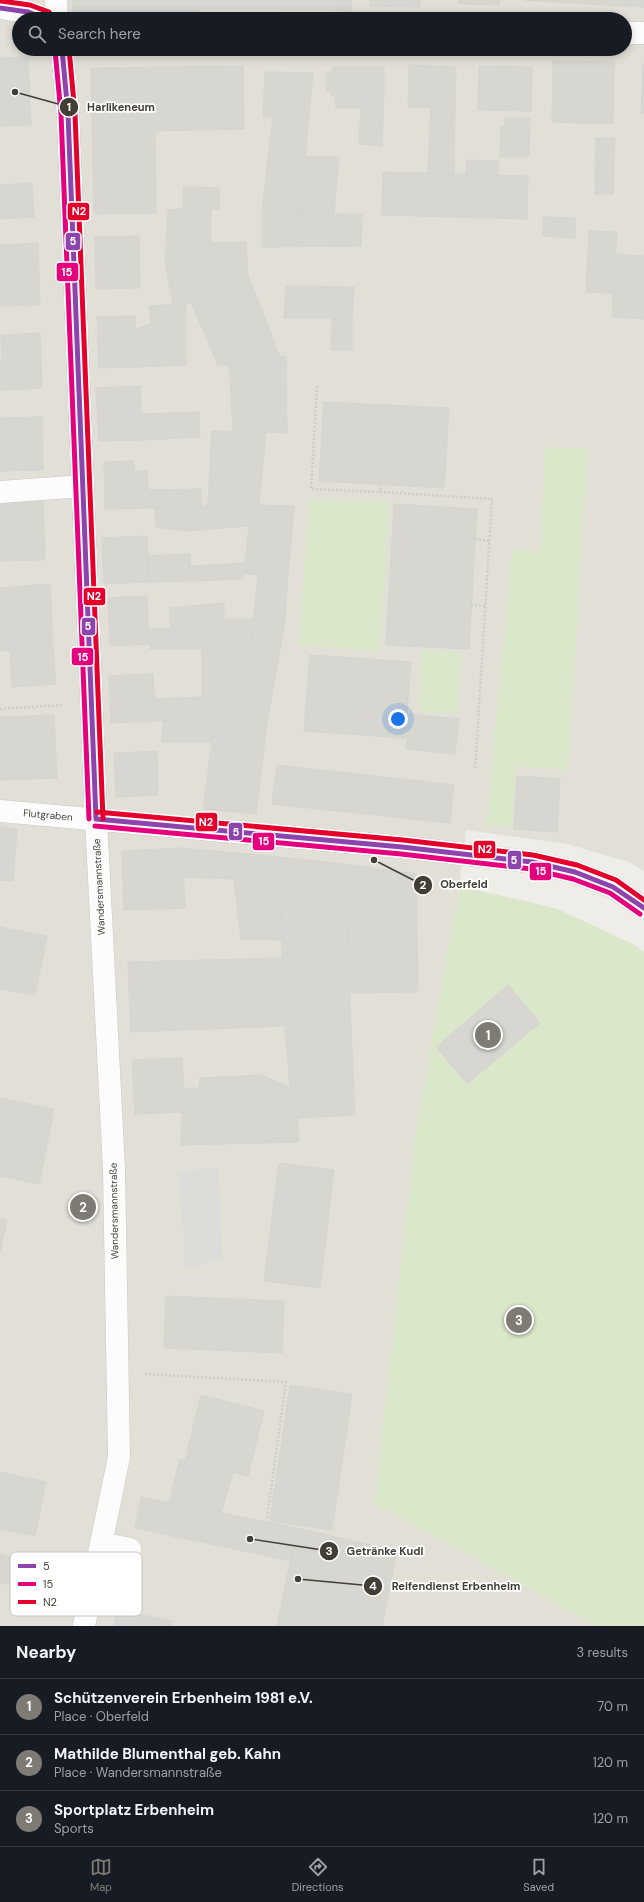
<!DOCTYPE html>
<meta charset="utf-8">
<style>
:root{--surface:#171b24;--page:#20242c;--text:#f1f3f6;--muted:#9ea1a6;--line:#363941;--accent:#7e7b74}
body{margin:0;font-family:"DM Sans",sans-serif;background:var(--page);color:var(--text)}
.you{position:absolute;left:398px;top:719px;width:14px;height:14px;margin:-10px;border:3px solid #fff;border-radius:50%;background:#1a73e8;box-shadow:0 0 0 6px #1a73e833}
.badge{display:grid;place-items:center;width:26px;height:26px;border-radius:50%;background:var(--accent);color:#fff;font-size:13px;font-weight:700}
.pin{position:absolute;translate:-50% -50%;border:2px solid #fff;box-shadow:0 1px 4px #0006}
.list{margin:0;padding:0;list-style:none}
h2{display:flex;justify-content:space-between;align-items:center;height:52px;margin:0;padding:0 16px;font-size:17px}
h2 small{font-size:13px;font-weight:400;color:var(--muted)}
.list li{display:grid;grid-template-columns:26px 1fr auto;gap:12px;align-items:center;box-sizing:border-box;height:56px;padding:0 16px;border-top:1px solid var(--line)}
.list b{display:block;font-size:15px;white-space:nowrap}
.list p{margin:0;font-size:13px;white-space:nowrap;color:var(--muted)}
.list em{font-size:13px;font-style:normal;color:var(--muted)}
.icon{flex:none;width:22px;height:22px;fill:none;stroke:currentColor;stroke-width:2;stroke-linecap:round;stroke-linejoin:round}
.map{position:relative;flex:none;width:644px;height:1626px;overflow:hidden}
.search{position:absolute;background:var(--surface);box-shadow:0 2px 10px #0003;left:12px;right:12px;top:12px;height:44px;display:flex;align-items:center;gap:10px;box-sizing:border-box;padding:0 14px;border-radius:22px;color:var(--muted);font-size:15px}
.sheet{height:220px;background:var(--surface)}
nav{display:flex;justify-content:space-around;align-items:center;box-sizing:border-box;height:56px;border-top:1px solid var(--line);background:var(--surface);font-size:11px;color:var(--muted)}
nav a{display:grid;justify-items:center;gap:2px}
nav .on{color:var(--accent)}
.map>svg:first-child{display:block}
.residential{fill:#e1dfd6;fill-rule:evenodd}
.green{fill:#dae7ca}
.parking{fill:#dddcd8}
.building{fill:#d7d6d1;stroke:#d6d4ce}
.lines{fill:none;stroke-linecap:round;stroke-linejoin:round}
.minor-casing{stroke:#cac9c4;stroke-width:23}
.path{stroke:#cfcdca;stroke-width:2.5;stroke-dasharray:2 2;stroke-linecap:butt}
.minor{stroke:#fcfcfc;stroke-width:22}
.bus-1-casing{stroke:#fff;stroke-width:8}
.bus-2-casing{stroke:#fff;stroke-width:8}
.bus-3-casing{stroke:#fff;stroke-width:8}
.bus-1{stroke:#8e44ad;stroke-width:5}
.bus-2{stroke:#e5007d;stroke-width:5}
.bus-3{stroke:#e4002b;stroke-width:5}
.labels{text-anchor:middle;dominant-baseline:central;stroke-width:3.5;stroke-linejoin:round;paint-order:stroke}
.street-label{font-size:10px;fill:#423e35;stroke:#fff}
.key{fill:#fff;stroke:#c6c5c2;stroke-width:1}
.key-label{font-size:11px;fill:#423e35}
.leader{fill:none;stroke:#423e35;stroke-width:1.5}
.callout-dot{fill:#423e35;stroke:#fff;stroke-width:1.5}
.mark-label{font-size:12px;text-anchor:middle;font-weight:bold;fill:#fff}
.callout-label{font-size:11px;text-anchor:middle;font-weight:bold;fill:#423e35;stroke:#fff;stroke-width:3.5;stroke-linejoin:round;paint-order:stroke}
.line-badge{stroke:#fff;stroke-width:1.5}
.badge-label{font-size:11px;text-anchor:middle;font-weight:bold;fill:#fff}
</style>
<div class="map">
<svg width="644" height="1626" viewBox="0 0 644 1626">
<rect width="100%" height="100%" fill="#eeede8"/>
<path class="residential" d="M0,0h644v871l-15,-9 -62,-18 -101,-14 -7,56 -44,250 -41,367 222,123h-596zM19,19h606v30h-606z"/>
<path class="green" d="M545,447l43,2 -20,321 -52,-4 -5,61 -25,-3 26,-274 29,2z
M309,499l80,3 -9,149 -81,-6z
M422,650l40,3 -5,60 -39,-2z
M459,886l96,22 80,37 9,7v674h-48l-222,-123 41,-367z"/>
<path class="parking" d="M218,1167l4,91 -36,11 -7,-97z"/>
<path class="building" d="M73,0h128l-2,18h-127z
M201,0h71v9h-72z
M272,0h65v10l-65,-1z
M337,0h14v11l-14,-1z
M370,0h50v7l-50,-1z
M458,0h42l-1,5 -41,-1z
M524,0h62v4z
M586,0h58v7l-58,-3z
M28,57l3,68 -31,1v-68z
M553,61l61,1 -1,62 -61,-2z
M643,64h1v49h-3z
M409,65l47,2 -1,41 -47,-1z
M243,66l1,63 -89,2 1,82 -62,1 -3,-146z
M479,66l53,1 -1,44 -53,-1z
M333,67h51v26l-23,15h-25l-1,-12h-4v-6h-5v-18h7z
M265,72l48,1 -13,139 -38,-2 11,-93h-10z
M384,93l-2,53 -23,-2 2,-36z
M431,107l24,1 -1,66 -26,-1z
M504,118h26l-1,39h-29l1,-30h4z
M596,138h19l-2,56h-18z
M306,156l33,1 -5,57 -34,-2z
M467,160l31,1v15l-32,-2z
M383,172l71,2 -1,43 -71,-2z
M454,174l74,2 -1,43 -74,-2z
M32,183l2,34 -34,2v-34z
M183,187l36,1v21h-36z
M183,209h28l-1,71 9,23 -46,1 -8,-43 3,-51z
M262,210l100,5 -1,31 -99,1z
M543,217l32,1v20l-32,-2z
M589,231l28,1 -4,61 -27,-1z
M139,236l1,52 -44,1 -1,-52z
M246,242l2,33 32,82 -37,1 -33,-78 1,-37z
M38,243l2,62 -40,1v-61z
M615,254l29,2v63l-32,-2z
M286,286l68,1 -2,31h-68z
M219,303l24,55 -14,1 1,6h-12l-26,-61z
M186,304v61l-49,2 -1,-38 15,-5 -2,-18z
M135,316l2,51 -38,1 -2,-51z
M332,318h20v32h-21z
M40,333l2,55 -42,2v-28h2l-1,-27z
M286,356l1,77 -54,-2 -4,-72z
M140,386l2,54 -43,1 -3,-53z
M324,402l125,6 -5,80 -125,-7z
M199,412l1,25 -58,3 -1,-26z
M42,417l1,53 -43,1v-53z
M212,431l54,1 -7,73 -51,-1z
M134,461v10h13l1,19 53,-1v18l-96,2 -1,-47z
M43,499l2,61 -45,1v-61z
M208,504l43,1 -2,21 -63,5 -2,-24h17z
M394,504l83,5 -8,140 -83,-4z
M251,505l43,1 -6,69 -44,-1z
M184,507l2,24 -30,-4 -1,-19z
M147,536l2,46 -45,2 -2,-46z
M190,554l1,27 -42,1 -2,-26z
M245,563l-2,16 -52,2v-15z
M258,574l30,1 -4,53 -31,-2z
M50,584l3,64 -52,3 -1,-63z
M147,596l2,48 -39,2 -2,-48z
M224,603v46h-74l-1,-20 22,-1 -2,-20z
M224,619h30l-4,29 -26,1z
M253,626l31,2 -17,94 -19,-2 2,-72z
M53,648l3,36 -44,3 -2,-37z
M250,648l-2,72h-46v-70z
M310,655l101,7 -6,76 -101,-7z
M153,674l2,47 -44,2 -2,-47z
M201,697l1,23 -47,1 -1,-22z
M409,714l50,5 -4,35 -49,-5z
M54,715l3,63 -57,2v-63z
M215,720l52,2 -11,92 -53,-5z
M215,720l-3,22h-50l1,-21z
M157,751l1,44 -42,2 -2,-44z
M277,765l177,20 -4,38 -178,-19z
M517,776l43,3 -3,53 -43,-3z
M0,827l17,2 -4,52 -13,-1z
M182,848l3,60 -61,2 -2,-59z
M182,848l97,9 4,83 -42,-1 -7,-60 -50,-2z
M279,857l66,7 4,122 -66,3z
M345,864l71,10 2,118 -67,1z
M0,927l47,9 -12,59 -35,-6z
M283,958v31l-154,4 -1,-31z
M508,985l32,38 -73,61 -31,-37z
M349,986l6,129 -58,3 2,24 -118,3 1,-33 -47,2 -3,-54 50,-2 2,31 15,-1 1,-10 61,-3 29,12 -5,-61 -154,6 -2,-39z
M0,1098l54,11 -15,75 -39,-8z
M279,1163l55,7 -14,118 -56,-7z
M0,1219l7,1 -7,32z
M166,1296l118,5 -2,52 -118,-5z
M290,1385l62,9 -4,27 -62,-9z
M201,1395l63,16 -16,65 -15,-4 -12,42 -52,-12 11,-43 5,2z
M286,1412l62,9 -4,27 -62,-8z
M282,1440l62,8 -4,28 -62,-9z
M278,1467l62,9 -4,27 -62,-9z
M0,1472l46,10 -11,54 -35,-7z
M274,1494l62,9 -4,27 -62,-9z
M141,1497l156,31 -6,33 -156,-33z
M297,1528l100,23 -15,75h-105z
M0,1554l28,7 -6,27 -22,-6z
M117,1610l55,11 -1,5h-57z"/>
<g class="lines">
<defs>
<path id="minor" d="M56,0l1,19
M0,8l28,4 18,7
M625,33h19
M62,49l6,65 28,705 18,350 5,288 -35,169
M0,492l83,-6
M0,811l402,36 130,15 43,10 38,15 31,21
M101,1543l29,6
M93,1582l29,7"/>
</defs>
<use href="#minor" class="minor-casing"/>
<path class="path" d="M317,386l-6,103 69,3
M381,484l-1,8 112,7 -17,271
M475,539l14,2
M471,605l14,1
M0,709l63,-4
M145,1374l141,8 -19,136"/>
<use href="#minor" class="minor"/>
<defs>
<path id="bus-1" d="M0,8l28,4 18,7
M62,49l6,65 28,705
M96,819l306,28 130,15 43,10 38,15 31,21"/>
<path id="bus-2" d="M55,50l6,64 28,705
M95,826l306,28 130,15 42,10 37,14 30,21"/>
<path id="bus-3" d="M1,1l29,4 19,7
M69,49l6,65 28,705
M97,812l306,28 130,15 44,10 39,15 28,20"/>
</defs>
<use href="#bus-1" class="bus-1-casing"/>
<use href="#bus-2" class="bus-2-casing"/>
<use href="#bus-3" class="bus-3-casing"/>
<use href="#bus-1" class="bus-1"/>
<use href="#bus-2" class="bus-2"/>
<use href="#bus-3" class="bus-3"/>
</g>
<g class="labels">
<g class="street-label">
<text transform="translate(48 815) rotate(5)">Flutgraben</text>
<text transform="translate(99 887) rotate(-93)">Wandersmannstraße</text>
<text transform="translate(114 1211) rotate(-91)">Wandersmannstraße</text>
</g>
</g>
<rect x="10" y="1552" width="132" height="64" rx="6" class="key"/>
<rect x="18" y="1564" width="18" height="4" fill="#8e44ad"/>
<rect x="18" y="1582" width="18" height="4" fill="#e5007d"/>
<rect x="18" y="1600" width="18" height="4" fill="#e4002b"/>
<g class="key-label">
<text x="43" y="1570">5</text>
<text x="43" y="1588">15</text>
<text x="43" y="1606">N2</text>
</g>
<path class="leader" d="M15 92L69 107M374 860L423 885M250 1539L329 1551M298 1579L373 1586"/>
<g class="callout-dot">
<circle cx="15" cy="92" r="4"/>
<circle cx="374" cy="860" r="4"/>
<circle cx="250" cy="1539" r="4"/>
<circle cx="298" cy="1579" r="4"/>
<circle cx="69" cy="107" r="10"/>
<circle cx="423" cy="885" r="10"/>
<circle cx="329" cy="1551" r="10"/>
<circle cx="373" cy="1586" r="10"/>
</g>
<g class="mark-label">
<text x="69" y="111">1</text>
<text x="423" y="889">2</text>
<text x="329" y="1555">3</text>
<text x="373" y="1590">4</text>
</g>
<g class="callout-label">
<text x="121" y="111">Harlikeneum</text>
<text x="464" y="888">Oberfeld</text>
<text x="385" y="1555">Getränke Kudi</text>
<text x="456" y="1590">Reifendienst Erbenheim</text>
</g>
<g class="line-badge">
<rect x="67" y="202" width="23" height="19" rx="4" fill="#e4002b"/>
<rect x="65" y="232" width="16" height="19" rx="4" fill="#8e44ad"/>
<rect x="56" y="262" width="23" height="20" rx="4" fill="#e5007d"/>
<rect x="83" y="587" width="23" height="19" rx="4" fill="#e4002b"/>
<rect x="81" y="617" width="15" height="19" rx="4" fill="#8e44ad"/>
<rect x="71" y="647" width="23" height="19" rx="4" fill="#e5007d"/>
<rect x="195" y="812" width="23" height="20" rx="4" fill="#e4002b"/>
<rect x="228" y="822" width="15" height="19" rx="4" fill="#8e44ad"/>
<rect x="252" y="832" width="23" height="19" rx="4" fill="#e5007d"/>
<rect x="473" y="840" width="23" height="19" rx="4" fill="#e4002b"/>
<rect x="507" y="850" width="15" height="20" rx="4" fill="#8e44ad"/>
<rect x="529" y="862" width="23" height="19" rx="4" fill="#e5007d"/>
</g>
<g class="badge-label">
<text x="79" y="215">N2</text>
<text x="73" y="245">5</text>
<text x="67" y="276">15</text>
<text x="94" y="600">N2</text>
<text x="88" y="630">5</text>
<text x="83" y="661">15</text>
<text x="206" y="826">N2</text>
<text x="236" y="836">5</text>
<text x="264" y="845">15</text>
<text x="485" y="853">N2</text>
<text x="514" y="864">5</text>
<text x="541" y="875">15</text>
</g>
</svg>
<div class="you"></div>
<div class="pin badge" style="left:488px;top:1035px">1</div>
<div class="pin badge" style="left:83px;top:1207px">2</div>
<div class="pin badge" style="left:519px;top:1320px">3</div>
<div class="search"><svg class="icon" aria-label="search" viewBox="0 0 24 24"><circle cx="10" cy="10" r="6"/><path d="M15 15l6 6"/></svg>Search here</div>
</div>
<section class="sheet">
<h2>Nearby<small>3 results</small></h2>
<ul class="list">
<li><span class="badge">1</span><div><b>Schützenverein Erbenheim 1981 e.V.</b><p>Place · Oberfeld</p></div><em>70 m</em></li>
<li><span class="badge">2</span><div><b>Mathilde Blumenthal geb. Kahn</b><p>Place · Wandersmannstraße</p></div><em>120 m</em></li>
<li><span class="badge">3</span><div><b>Sportplatz Erbenheim</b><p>Sports</p></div><em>120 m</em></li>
</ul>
</section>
<nav>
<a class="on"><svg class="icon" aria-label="map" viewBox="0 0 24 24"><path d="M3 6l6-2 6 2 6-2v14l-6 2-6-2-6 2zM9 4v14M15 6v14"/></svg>Map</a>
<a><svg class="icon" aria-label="directions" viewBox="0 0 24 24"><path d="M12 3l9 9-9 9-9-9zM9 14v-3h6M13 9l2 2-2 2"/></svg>Directions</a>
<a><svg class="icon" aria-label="saved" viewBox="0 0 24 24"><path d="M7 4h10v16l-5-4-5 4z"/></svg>Saved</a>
</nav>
